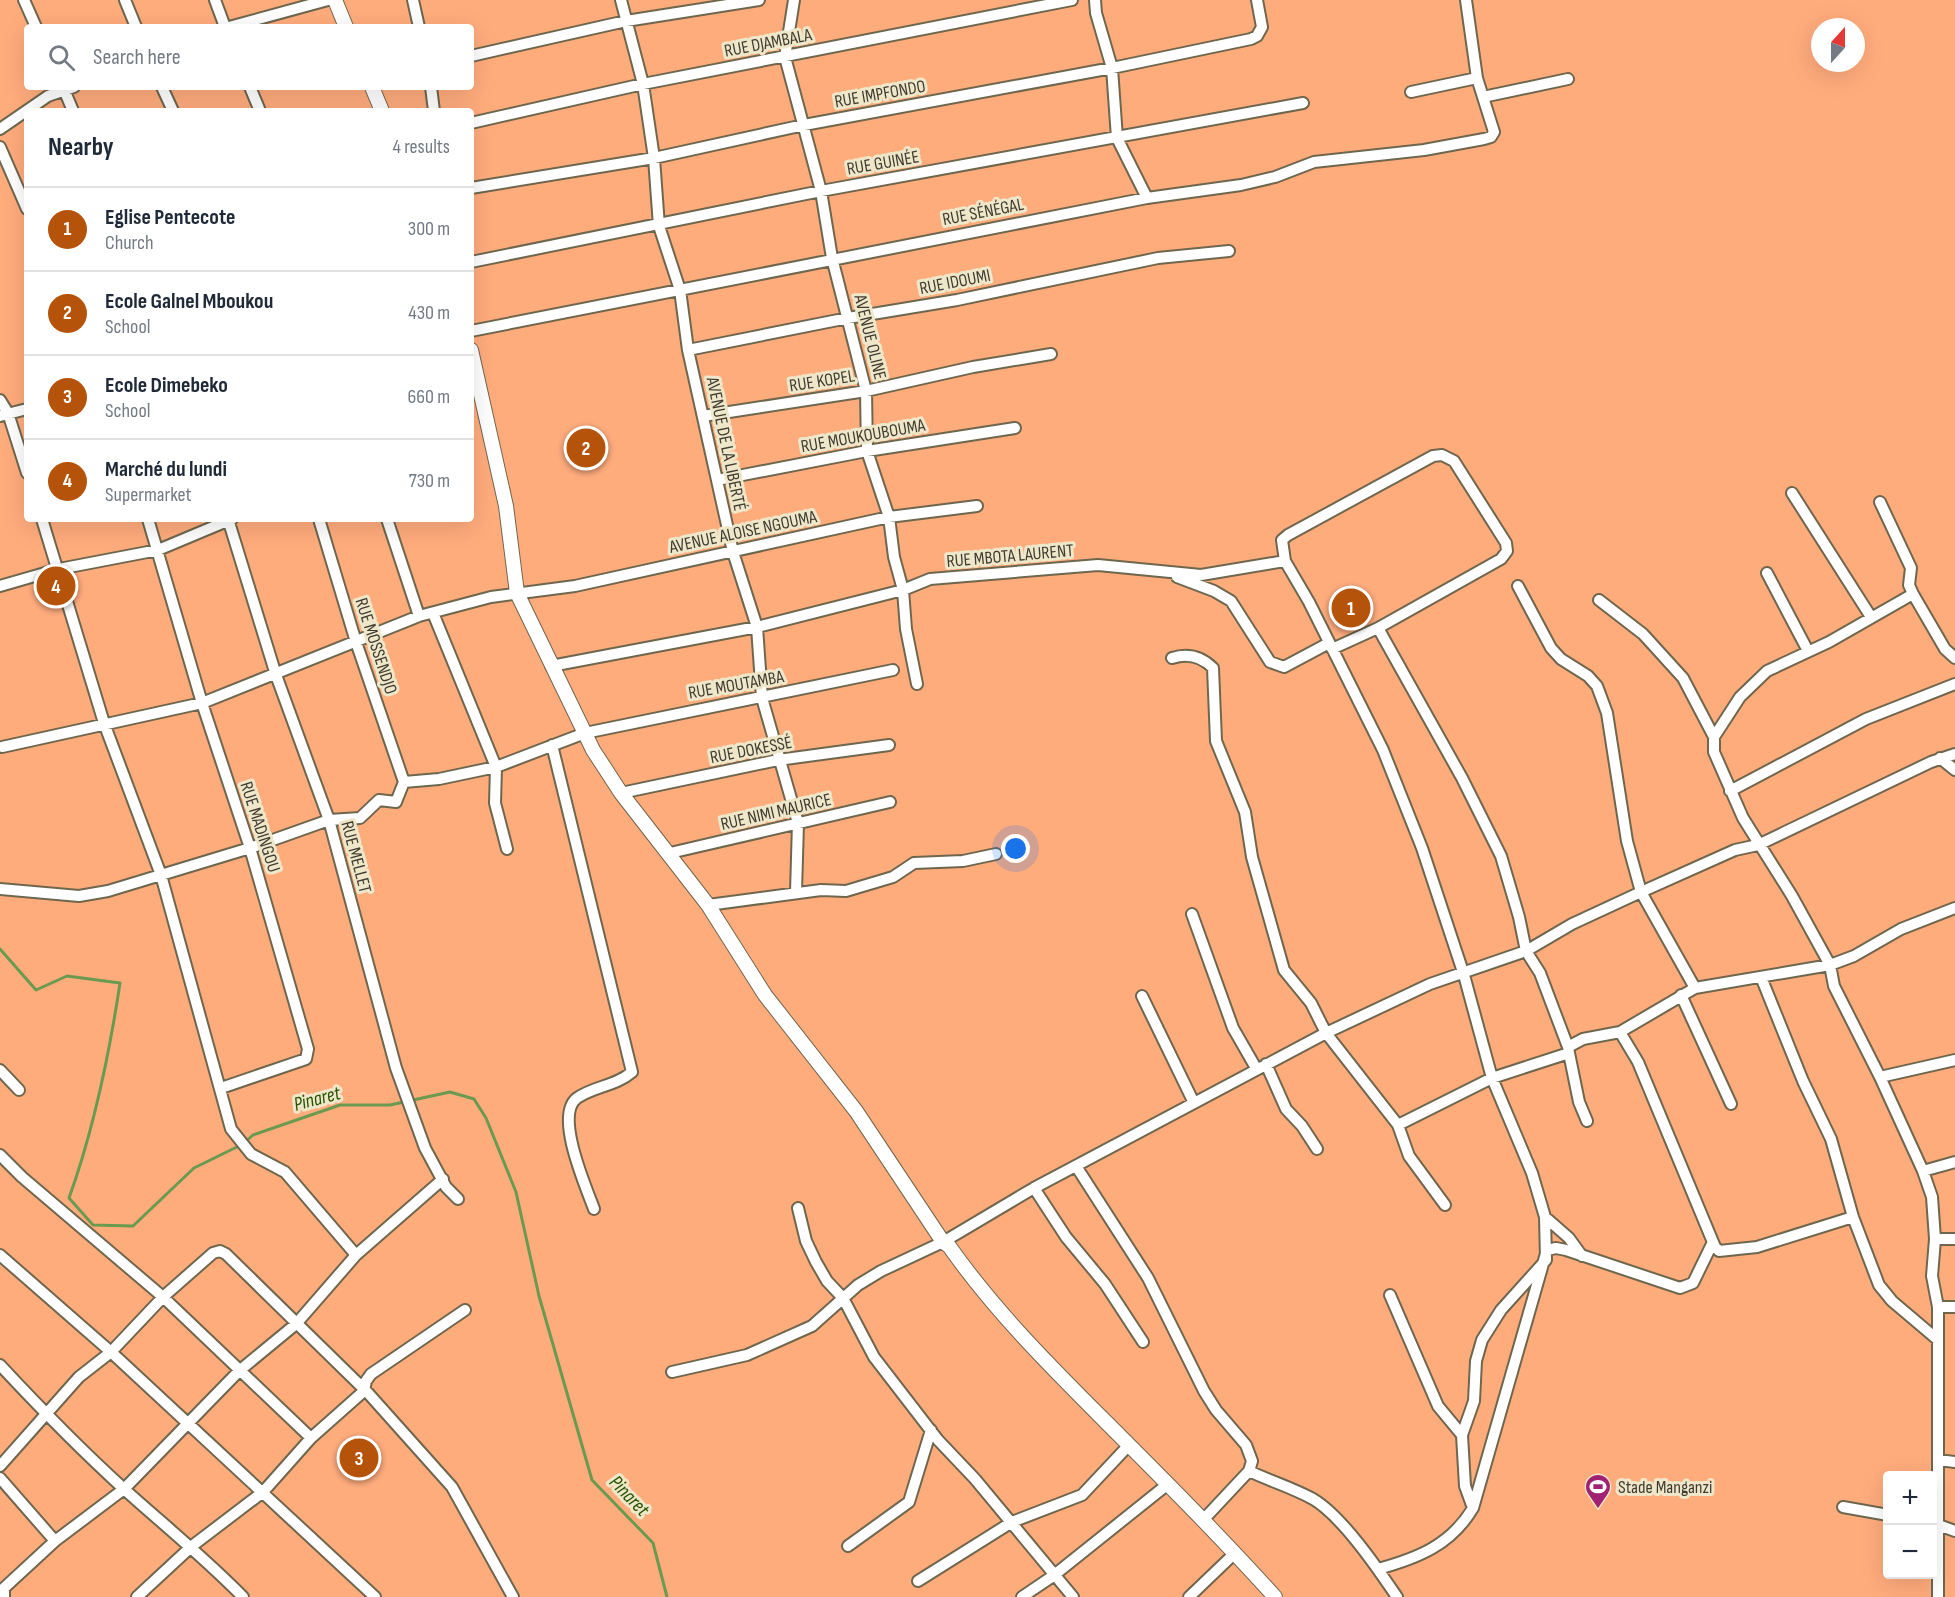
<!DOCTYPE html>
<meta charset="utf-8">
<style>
:root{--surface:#fff;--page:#f6f6f7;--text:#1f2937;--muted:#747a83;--line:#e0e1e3;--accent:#b45309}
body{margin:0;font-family:"Sofia Sans Condensed",sans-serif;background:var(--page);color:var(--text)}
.controls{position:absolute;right:18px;bottom:18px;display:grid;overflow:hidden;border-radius:6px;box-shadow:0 6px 24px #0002}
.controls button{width:54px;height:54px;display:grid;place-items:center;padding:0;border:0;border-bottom:2px solid var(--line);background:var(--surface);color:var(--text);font:30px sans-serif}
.compass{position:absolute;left:1811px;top:18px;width:54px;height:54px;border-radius:50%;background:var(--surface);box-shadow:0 6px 24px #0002;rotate:21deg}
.you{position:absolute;left:1016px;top:849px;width:21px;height:21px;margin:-15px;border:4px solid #fff;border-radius:50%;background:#1a73e8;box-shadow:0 0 0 9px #1a73e833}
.badge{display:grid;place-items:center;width:39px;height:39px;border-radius:50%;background:var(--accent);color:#fff;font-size:20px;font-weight:700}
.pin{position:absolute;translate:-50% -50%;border:3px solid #fff;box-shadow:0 2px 6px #0006}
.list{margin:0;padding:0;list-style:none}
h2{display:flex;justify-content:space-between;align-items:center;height:78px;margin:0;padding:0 24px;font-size:26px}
h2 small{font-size:20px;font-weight:400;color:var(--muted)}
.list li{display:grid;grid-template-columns:39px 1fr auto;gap:18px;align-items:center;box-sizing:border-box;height:84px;padding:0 24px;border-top:2px solid var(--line)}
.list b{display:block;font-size:22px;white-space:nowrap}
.list p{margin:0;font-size:20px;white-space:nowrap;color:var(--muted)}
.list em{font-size:20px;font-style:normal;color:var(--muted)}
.icon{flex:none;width:33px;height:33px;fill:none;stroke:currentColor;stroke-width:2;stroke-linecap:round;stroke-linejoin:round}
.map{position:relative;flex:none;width:1955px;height:1597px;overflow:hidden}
.search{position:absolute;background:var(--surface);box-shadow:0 6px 24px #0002;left:24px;top:24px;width:450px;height:66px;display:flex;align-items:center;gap:15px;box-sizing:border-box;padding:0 21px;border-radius:6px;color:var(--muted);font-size:22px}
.panel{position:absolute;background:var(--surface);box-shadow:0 6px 24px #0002;left:24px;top:108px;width:450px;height:414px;border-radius:6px}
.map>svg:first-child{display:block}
.green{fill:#ffac7d;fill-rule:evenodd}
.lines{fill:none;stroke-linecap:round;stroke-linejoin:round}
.stream{stroke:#6a9a50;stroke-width:3}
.minor-casing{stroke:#6e664d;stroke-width:14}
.major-casing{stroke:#6e664d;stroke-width:16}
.minor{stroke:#fff;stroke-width:10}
.major{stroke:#fff;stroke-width:14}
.labels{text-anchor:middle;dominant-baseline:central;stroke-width:6;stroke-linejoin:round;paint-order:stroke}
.street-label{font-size:18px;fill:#3f3b30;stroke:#efe7ca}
.poi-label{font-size:18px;fill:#3f3b30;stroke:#efe7ca;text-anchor:start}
.water-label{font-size:20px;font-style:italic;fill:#265400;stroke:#efe7ca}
</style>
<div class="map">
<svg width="1955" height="1597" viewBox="0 0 1955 1597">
<rect width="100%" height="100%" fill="#efe7ca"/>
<path class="green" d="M0,0h1955v1597h-1955zM27,27h444v60h-444zM1820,27h36v36h-36zM27,111h444v408h-444zM1888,1476h44v98h-44z"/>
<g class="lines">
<path class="stream" d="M0,949l36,41 31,-14 53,7c-11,73 -26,146 -51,215l24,27 40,1 61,-58 49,-24 10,-9 87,-30h50l60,-13 24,7 12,19 30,74 23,104 53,184 61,63 14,54"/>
<defs>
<path id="minor" d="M24,0l12,27
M125,0l11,27
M215,0l10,27
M413,0l6,27
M621,0l22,84 11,74 5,68 21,64 8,60 45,202 24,75 5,71 36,125 -2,69
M794,0l-9,57 36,134 11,67 34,133 1,60 22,66 5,40 9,33 3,39 11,55
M1095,0l1,13 16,55 5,70 30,60
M229,27l99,-27
M471,56l155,-35 133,-21
M63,87l10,24
M162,87l11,24
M250,87l10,24
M431,87l3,24
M1411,92l66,-14
M1483,97l85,-18
M471,123l172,-39 429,-84
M0,129l48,-33 26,-9
M0,147l27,62
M471,188l183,-30 150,-33 308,-57 139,-29 6,-3 5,-9 -5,-27
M471,262l350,-71 482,-88
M471,331l676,-133 94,-13 34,-8 39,-15 110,-12 60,-11 7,-2 3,-5 -17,-54 -11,-78
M688,350l160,-32 109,-18 201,-42 71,-7
M0,400l8,13 19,60
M0,416l27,-7
M703,416l163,-25 107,-24 78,-13
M717,480l150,-29 148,-23
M1792,493l79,124
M1880,502l31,66 -2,17 4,9
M42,519l62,204 57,152 70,254 20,25 34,18 71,83
M148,519l54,184 48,145 58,201 -2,10 -85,29
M228,519l48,156 53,145 67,248 29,80 21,39 12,12
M319,519l37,123 48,140
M387,519l32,97
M1285,561l24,41 74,148 39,98 42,127 28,103 40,95 13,44 1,43 -45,50 -19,30 -6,21 -2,40 -12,34
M1767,573l41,78
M1177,577l37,14 17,10 39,61 14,5 45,-24
M0,586l59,-17 99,-19 74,-31
M1518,586l33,62 10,11 27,17 9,10 10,27 20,128 14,51 54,96
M1599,600l44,34 40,44 31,59v15l29,66 49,78 38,69 4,21 46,91 43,94 9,26 3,42 -3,37 6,31v290
M433,613l63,154 -1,36 12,46
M1378,628l84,150 39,78 18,61 7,34 14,22 28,74
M1172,658c16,-5 29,-2 41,10l3,73 29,71 7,45 32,113 27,33 15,30 72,92 11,31 36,49
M551,666l206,-39 146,-37 27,-11 168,-14 103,10 84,-14 -3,-21 6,-5 145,-79 9,-1 12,6 52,82 1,8 -6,8 -123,69 -46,21
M1714,737l26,-40 27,-26 62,-29 84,-48 32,55 10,9
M552,745l80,327c-16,14 -38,14 -55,26 -23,17 9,89 17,111
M2,747l200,-44 217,-87 72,-19 84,-11 314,-69 88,-11
M1940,758l15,12
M1730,791l136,-72 89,-35
M621,793l157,-33 111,-15
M670,853l220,-51
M0,889l79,7 29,-5 142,-43 79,-28 31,-2 19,-18 17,2 8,-20 35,-3 57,-12 89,-34 308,-63
M708,905l113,-15 25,1 47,-14 21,-14 49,-2 33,-7
M1192,914l41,114 23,40
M1761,977l42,104 28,58 22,78 26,68 13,16 46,39
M1681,995l50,109
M1142,996l52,107
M1620,1032l18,30 77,185 4,4 38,-4 96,-30
M1569,1053l10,49 8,19
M1266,1064l20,45 16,17 15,23
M0,1070l19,20
M1880,1077l75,-17
M1398,1125l94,-47 77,-25 -1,-6 15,-8 37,-7 75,-44 135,-23 24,-9 47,-27 54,-21
M0,1155l22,22 141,120 148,141
M1076,1166l72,112 56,113 12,19 30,35 6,16 -3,10
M1923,1171l32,-9
M1034,1188l32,49 39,47 38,58
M798,1208l8,33 10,21 11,19 16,17 31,59 64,83 37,39 98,118
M1545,1217l24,21 13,18
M1935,1239h20
M0,1255l111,97 264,245
M1390,1295l48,111 24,29 3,51 8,22
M1938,1307h17
M0,1365c40,43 80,84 124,124 40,36 81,69 119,108
M672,1372l75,-17 65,-29 46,-41 23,-14 62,-29 91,-54 292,-155 104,-49 96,-33 46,-27 69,-32 94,-42 23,-5 173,-83 24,-8
M1938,1460l17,2
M0,1466l79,-89 32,-25 52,-55 50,-44 7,-2 6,3 142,139 84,94 61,110
M0,1478l55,63
M1843,1507l45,8
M1204,1519l45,-48c21,10 44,17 64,28 29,17 65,70 84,98
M1933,1523l22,8
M848,1546l61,-44 22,-72
M1378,1569c40,-11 73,-24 95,-61l74,-258 9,-2 10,2 114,38 13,-5 20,-41
M918,1581l94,-59 70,-27 47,-50
M4,1597v-9l51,-47 69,-52 115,-118 57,-47 60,-69 87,-76
M137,1597l55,-51 71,-54 48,-54 53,-47 2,-10 5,-7 94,-64
M1022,1597l31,-21 115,-92
M1189,1597l46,-44"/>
<path id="major" d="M335,0l11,27
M372,87l10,24
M471,350l35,156 11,87 76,157 28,43 87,112 57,90 91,116 87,131 6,4c45,64 100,119 155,174 58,58 116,116 171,177"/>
</defs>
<use href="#minor" class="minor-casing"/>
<use href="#major" class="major-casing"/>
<use href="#minor" class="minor"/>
<use href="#major" class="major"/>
</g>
<defs>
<symbol id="stadium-pin" viewBox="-11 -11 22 30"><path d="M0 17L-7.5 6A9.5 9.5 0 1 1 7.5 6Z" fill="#a12173" stroke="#efe7ca"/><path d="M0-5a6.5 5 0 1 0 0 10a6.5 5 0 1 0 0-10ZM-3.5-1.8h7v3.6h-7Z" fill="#fff"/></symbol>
</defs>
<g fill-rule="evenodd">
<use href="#stadium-pin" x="1583" y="1472" width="30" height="40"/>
</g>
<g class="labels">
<g class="street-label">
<text transform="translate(768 43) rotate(-11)">RUE DJAMBALA</text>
<text transform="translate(880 94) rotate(-10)">RUE IMPFONDO</text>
<text transform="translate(883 163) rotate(-10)">RUE GUINÉE</text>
<text transform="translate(983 212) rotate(-11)">RUE SÉNÉGAL</text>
<text transform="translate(955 282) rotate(-11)">RUE IDOUMI</text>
<text transform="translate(870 337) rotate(76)">AVENUE OLINE</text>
<text transform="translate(822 381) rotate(-9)">RUE KOPEL</text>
<text transform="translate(863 436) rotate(-10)">RUE MOUKOUBOUMA</text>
<text transform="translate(726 444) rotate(78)">AVENUE DE LA LIBERTÉ</text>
<text transform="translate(743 532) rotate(-12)">AVENUE ALOISE NGOUMA</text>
<text transform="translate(1010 556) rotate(-5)">RUE MBOTA LAURENT</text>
<text transform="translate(376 646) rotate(72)">RUE MOSSENDJO</text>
<text transform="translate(736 685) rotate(-10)">RUE MOUTAMBA</text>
<text transform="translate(751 750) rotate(-11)">RUE DOKESSÉ</text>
<text transform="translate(776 812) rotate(-13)">RUE NIMI MAURICE</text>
<text transform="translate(260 827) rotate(72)">RUE MADINGOU</text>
<text transform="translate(356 857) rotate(75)">RUE MELLET</text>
</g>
<g class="poi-label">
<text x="1618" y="1487">Stade Manganzi</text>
</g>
<g class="water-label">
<text transform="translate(317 1099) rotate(-15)">Pinaret</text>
<text transform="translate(629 1496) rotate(46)">Pinaret</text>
</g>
</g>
</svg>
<div class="controls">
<button>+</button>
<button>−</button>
</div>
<svg class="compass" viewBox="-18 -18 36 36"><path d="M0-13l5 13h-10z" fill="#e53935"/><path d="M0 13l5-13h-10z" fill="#747a83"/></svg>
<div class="you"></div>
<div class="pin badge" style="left:1351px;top:608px">1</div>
<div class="pin badge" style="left:586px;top:448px">2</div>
<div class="pin badge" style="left:359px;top:1458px">3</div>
<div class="pin badge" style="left:56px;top:586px">4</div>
<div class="search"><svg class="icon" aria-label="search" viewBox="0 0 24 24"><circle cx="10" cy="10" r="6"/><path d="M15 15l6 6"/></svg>Search here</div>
<section class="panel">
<h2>Nearby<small>4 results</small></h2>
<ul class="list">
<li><span class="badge">1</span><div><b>Eglise Pentecote</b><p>Church</p></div><em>300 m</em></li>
<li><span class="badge">2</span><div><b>Ecole Galnel Mboukou</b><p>School</p></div><em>430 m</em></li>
<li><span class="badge">3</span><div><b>Ecole Dimebeko</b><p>School</p></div><em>660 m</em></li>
<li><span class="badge">4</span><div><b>Marché du lundi</b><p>Supermarket</p></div><em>730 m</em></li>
</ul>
</section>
</div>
